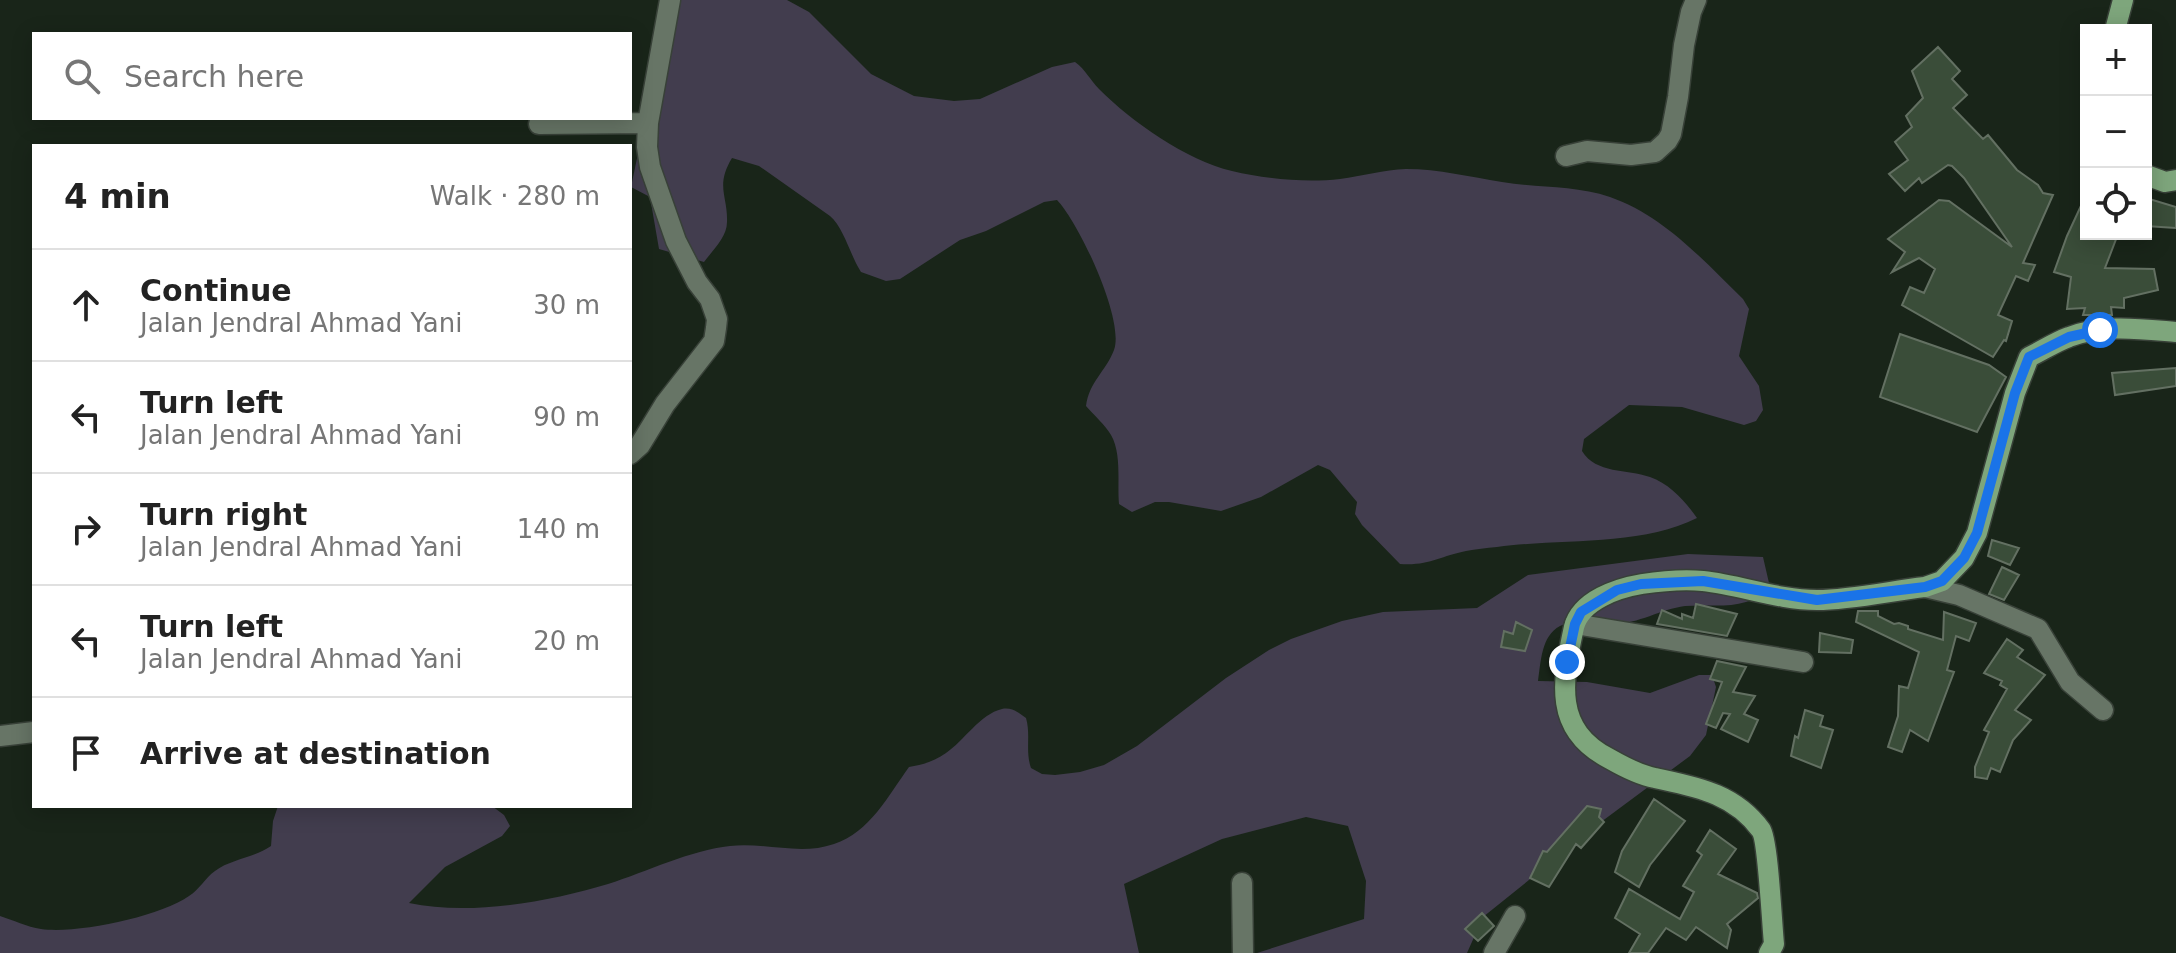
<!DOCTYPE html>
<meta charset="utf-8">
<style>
:root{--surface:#fff;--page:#f2f2f2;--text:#222;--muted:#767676;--line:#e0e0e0}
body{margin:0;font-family:"DejaVu Sans",sans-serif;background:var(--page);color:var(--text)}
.controls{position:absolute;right:24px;top:24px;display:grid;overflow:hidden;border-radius:0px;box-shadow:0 4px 20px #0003}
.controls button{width:72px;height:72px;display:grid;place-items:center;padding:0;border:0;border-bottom:2px solid var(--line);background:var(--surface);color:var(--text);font:40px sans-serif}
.stop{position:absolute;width:24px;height:24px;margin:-18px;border:6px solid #1a73e8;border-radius:50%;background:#fff}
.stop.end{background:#1a73e8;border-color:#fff;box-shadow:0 2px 8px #0008}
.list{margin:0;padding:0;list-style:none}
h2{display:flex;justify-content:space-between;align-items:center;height:104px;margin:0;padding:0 32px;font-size:34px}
h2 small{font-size:26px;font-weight:400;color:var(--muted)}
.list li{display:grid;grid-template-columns:52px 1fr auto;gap:24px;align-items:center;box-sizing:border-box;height:112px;padding:0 32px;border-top:2px solid var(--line)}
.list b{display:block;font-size:30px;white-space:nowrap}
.list p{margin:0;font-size:26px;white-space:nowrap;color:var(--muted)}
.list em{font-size:26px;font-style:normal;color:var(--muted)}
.icon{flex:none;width:44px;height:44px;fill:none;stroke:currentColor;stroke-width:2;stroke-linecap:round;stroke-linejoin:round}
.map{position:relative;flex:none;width:2176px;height:953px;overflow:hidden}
.search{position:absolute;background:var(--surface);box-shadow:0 4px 20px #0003;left:32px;top:32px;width:600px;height:88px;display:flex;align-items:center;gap:20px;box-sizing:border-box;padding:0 28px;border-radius:0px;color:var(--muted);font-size:30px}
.panel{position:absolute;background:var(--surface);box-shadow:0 4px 20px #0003;left:32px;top:144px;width:600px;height:664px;border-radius:0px}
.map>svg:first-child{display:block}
.green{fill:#423d4e}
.building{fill:#3a4d39;stroke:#637062;stroke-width:2}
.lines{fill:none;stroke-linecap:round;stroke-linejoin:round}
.minor-casing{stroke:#384138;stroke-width:23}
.major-casing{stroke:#384138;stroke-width:23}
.minor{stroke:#677566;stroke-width:20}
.major{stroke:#7ea67c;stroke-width:20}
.route{stroke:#1a73e8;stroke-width:10}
</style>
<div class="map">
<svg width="2176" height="953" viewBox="0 0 2176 953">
<rect width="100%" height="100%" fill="#192519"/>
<path class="green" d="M670,0h117l22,12 62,62 43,22 40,5 26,-2 72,-32 23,-5c11,8 15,18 24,27 33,33 87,71 133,82 34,8 74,12 108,8 22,-3 44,-9 66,-10 33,0 64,8 96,13 36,6 73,3 108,15 54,19 93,63 133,102l6,10 -10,47 20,30 4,24 -7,11 -12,4 -62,-18 -53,-2 -45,34 -2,12c14,23 45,18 68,26 20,7 35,24 47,41 -57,29 -138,20 -200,29 -11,1 -21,2 -31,4 -26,5 -36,15 -66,13l-38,-39 -7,-11 2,-12 -27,-32 -12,-5 -57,32 -40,14 -52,-9h-14l-23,10 -13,-8c-2,-21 3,-50 -8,-69 -6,-10 -17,-20 -25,-29 3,-24 20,-35 28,-56 11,-30 -35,-127 -57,-150l-13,2 -58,29 -26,9 -60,39 -14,2 -25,-9c-11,-17 -17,-44 -31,-56l-71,-50 -27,-8c-17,28 -4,38 -5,64 0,15 -14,28 -23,40l-45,-13 -9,-52 -19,-10z
M1688,554l75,3 6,26c-6,9 -12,16 -23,19 -19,6 -41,2 -61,4 -24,3 -47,18 -71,18 -17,1 -38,-7 -54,2 -19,10 -19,36 -22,55l49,1 63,11 49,-18h13l4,12 -10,48 -16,21 -89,66 -118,95 -16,36h-210l107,-34 2,-38 -18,-55 -42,-9 -84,22 -98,45 15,69h-1139v-37c13,4 27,11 41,13 36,5 118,-12 148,-33 10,-6 16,-18 26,-25 16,-12 39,-13 56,-25l2,-25 5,-15h214l12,9 6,11 -8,10 -57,31 -36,36c60,13 140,-1 199,-19 38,-12 83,-34 122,-38 35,-4 70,10 104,-2 36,-12 54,-48 75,-77 13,-2 26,-6 37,-14 18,-12 34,-39 56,-44 10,-2 17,4 24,9 5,17 -1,33 5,50l11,6 13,1 25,-3 24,-7 33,-19 89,-68 43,-28 22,-11 51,-18 41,-9 94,-4 51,-33z"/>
<path class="building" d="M1938,47l22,24 -8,8 15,16 -14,13 30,31 5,-4 29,35 21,15 5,8 10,2 -30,68 12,2 -7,16 -12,-5 -18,39 14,6 -6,20 -2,-1 -11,17 -91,-52 8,-18 14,6 11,-24 -16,-11 -27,14 13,-20 -17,-13 51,-39 10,1 63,46 -48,-69 -12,-12 -4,-1 -26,18 -3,-5 -14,13 -16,-17 19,-14 -13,-18 17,-15 -6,-11 17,-18 -11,-27z
M2086,195v39h32l-13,34 49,1 4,21 -34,8v10l-13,-1 1,8h-29l2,-7 -18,1 4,-32 -17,-5 13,-36z
M2146,198l30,9v21l-30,-2z
M1900,334l89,31 17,12 -29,55 -97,-35z
M2176,368v18l-61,9 -3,-22z
M1992,540l27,8 -9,17 -22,-9z
M2002,567l17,8 -15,25 -15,-6z
M1696,604l41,10 -10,22 -70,-12 5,-14 20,9v-5l11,4z
M1858,611h20v5l16,8 5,-1 9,3v3l35,11 1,-28 32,11 -7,18 -13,-5 -9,34 7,2 -26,69 -18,-11 -8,22 -14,-5 10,-31 1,-30 9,2 11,-36 -63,-30z
M1516,622l16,8 -7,21 -24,-4 3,-16 9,3z
M1820,633l33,7 -2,13 -32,-1z
M2007,639l16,11 -6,7 28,18 -30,35 16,10 -18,20 -13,32 -9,-4 -4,11 -12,-2v-10l14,-35 -5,-2 23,-41 -7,-4 2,-4 -18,-8z
M1717,661l29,6 -13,25 22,4 -11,18 14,6 -10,22 -27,-13 9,-15 -7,-1 -7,15 -10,-4 16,-42 -12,-3z
M1805,710l18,6 -3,10 13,4 -12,38 -30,-12 4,-20 3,2z
M1654,799l31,22 -35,44 -11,22 -24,-15 7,-21z
M1587,806l14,3 -2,8 5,5 -23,26 -5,-4 -27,43 -19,-9 13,-27 4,1z
M1710,830l26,19 -18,25 39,19 1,5 -31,26 4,6 -4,18 -31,-21 -10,13 -20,-12 -18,25h-19l11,-19 -25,-16 14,-29 51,30 14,-27 -11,-6 19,-31 -5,-4z
M1482,913l12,13 -16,15 -13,-12z"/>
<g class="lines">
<defs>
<path id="minor" d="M539,124l109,-1
M1566,156l21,-5 44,4 24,-3 12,-11 4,-7 7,-37 6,-52 7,-33 5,-12
M630,454l10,-9 25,-41 49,-63 2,-13 1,-9 -7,-20 -13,-17 -21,-41 -26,-74 -3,-20 1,-24 22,-123
M1925,587l34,8 79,34 32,53 33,28
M1575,624l228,38
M0,736l34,-4
M1242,883l1,70
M1494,953l21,-37"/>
<path id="major" d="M2115,30l8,-30
M2146,175l19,7 11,-2
M1769,953l5,-9c-2,-19 -6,-104 -13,-114 -27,-37 -65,-43 -106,-52 -16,-3 -31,-11 -45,-19 -57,-29 -48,-77 -36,-132 7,-27 44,-39 68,-43 20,-3 41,-5 61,-3 38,4 75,19 114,19 35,0 73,-9 108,-13l17,-6 22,-23 13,-25 38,-140 14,-36c13,-6 26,-15 40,-20 34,-13 71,-8 107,-5"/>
</defs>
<use href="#minor" class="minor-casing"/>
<use href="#major" class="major-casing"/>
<use href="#minor" class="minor"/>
<use href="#major" class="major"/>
</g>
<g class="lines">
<path class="route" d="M1567,662l8,-38 6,-12 36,-22 24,-6 62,-3 114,19 108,-13 17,-6 22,-23 13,-25 38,-140 14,-36 40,-20 31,-7"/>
</g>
</svg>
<div class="controls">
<button>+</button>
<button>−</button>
<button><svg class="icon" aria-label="locate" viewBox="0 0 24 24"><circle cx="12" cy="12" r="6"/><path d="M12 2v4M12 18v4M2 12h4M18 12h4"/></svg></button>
</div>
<div class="stop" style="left:2100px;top:330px"></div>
<div class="stop end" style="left:1567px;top:662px"></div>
<div class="search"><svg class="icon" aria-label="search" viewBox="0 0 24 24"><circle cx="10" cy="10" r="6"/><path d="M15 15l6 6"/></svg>Search here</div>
<section class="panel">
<h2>4 min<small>Walk · 280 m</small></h2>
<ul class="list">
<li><svg class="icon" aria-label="ahead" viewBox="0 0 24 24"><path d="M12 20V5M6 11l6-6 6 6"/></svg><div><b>Continue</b><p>Jalan Jendral Ahmad Yani</p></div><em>30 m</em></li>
<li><svg class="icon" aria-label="left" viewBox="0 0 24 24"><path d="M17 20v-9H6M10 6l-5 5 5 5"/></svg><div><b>Turn left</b><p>Jalan Jendral Ahmad Yani</p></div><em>90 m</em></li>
<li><svg class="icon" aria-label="right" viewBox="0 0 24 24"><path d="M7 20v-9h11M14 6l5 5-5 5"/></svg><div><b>Turn right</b><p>Jalan Jendral Ahmad Yani</p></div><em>140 m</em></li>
<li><svg class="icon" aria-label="left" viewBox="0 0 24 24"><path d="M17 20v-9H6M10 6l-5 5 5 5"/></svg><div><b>Turn left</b><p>Jalan Jendral Ahmad Yani</p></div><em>20 m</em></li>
<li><svg class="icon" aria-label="arrive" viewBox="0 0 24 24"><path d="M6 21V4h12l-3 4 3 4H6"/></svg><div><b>Arrive at destination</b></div></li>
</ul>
</section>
</div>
